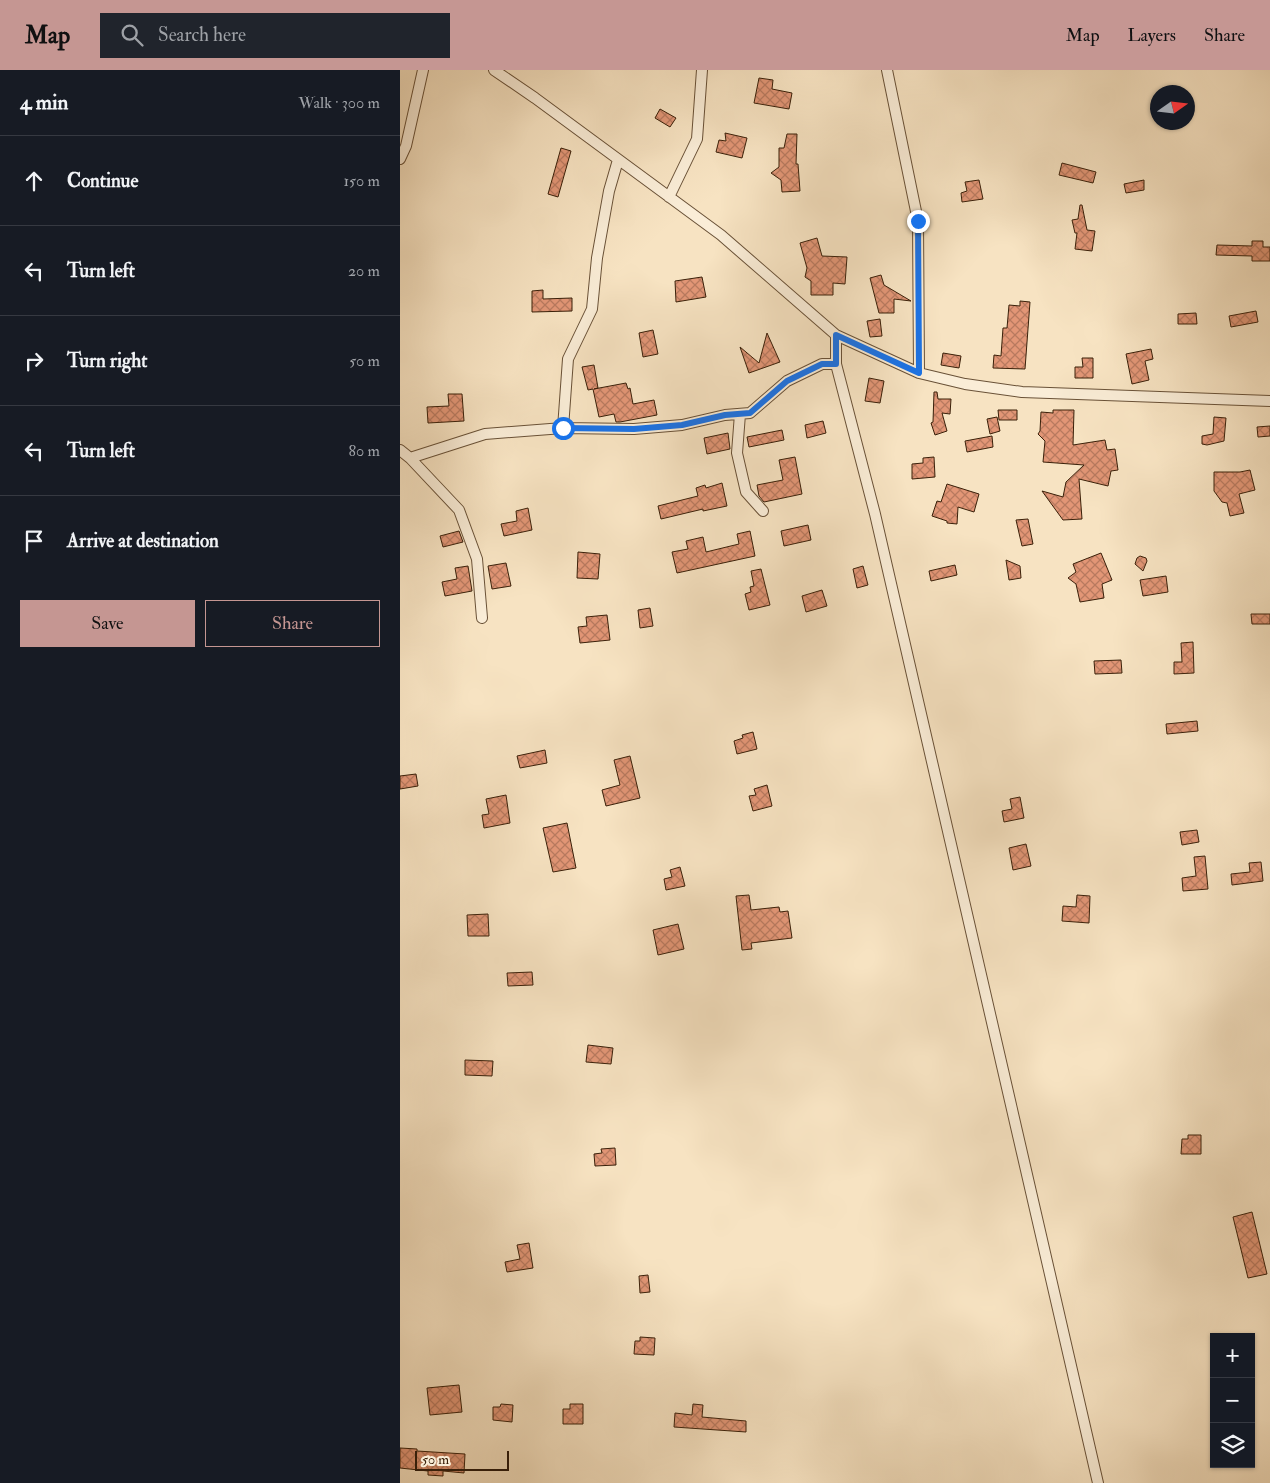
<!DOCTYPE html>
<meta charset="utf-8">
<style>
:root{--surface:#171b24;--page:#20242c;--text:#f1f3f6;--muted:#9ea1a6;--line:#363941;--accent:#c59692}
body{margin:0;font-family:"IM FELL Double Pica",serif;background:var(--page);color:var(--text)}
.controls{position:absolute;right:15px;bottom:15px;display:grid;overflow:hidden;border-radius:0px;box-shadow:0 1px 4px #0004}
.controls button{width:45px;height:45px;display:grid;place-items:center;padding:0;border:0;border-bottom:1px solid var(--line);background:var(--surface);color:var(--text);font:25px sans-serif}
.compass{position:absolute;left:750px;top:15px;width:45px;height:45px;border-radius:50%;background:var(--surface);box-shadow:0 1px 4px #0004;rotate:76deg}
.scale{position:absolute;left:15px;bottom:12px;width:94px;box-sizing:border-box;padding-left:5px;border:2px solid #3a2009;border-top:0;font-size:14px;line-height:18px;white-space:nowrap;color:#3a2009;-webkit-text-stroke:4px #faedd7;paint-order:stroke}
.stop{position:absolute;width:15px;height:15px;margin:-11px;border:4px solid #1a73e8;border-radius:50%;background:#fff}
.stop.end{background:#1a73e8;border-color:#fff;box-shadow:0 1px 5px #0008}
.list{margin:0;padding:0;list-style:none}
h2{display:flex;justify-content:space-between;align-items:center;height:65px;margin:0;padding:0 20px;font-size:21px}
h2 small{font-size:16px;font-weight:400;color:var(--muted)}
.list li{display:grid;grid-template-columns:32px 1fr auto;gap:15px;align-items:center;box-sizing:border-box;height:90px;padding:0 20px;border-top:1px solid var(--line)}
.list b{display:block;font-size:19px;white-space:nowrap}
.list em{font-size:16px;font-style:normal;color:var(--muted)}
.actions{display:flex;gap:10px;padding:15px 20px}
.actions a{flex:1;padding:11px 0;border:1px solid var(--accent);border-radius:0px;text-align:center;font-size:18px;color:var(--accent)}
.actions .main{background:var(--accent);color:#111}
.icon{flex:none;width:28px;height:28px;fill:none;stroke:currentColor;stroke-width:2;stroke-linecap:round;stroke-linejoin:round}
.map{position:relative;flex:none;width:870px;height:1413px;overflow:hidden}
header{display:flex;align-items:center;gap:30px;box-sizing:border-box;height:70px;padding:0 25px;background:var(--accent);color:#111}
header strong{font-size:24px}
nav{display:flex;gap:28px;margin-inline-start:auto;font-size:18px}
.search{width:350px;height:45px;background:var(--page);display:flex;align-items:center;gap:12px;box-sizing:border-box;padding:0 18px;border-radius:0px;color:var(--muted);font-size:19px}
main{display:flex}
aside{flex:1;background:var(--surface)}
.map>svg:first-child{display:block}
.building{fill:url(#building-cross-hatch);stroke:#3a2009}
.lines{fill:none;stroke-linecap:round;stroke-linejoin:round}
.street-casing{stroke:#695137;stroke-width:12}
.street{stroke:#faedd7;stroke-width:10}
.route{stroke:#1a73e8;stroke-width:6}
</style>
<header>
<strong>Map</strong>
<div class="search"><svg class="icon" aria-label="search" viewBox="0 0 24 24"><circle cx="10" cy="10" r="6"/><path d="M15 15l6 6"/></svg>Search here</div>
<nav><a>Map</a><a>Layers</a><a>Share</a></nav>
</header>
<main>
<aside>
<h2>4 min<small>Walk · 300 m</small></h2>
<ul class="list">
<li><svg class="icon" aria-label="ahead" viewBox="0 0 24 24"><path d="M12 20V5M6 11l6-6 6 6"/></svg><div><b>Continue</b></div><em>150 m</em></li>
<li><svg class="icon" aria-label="left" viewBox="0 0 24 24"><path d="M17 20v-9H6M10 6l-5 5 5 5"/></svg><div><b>Turn left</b></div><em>20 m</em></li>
<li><svg class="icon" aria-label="right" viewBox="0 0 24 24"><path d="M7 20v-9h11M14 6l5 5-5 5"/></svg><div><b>Turn right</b></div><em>50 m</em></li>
<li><svg class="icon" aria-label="left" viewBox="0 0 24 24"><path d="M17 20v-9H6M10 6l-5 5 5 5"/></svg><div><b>Turn left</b></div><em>80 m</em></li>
<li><svg class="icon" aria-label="arrive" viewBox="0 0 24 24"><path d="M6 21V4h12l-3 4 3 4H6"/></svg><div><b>Arrive at destination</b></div></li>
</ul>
<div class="actions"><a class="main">Save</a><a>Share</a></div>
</aside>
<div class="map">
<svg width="870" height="1413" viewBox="0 0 870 1413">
<defs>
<pattern id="building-cross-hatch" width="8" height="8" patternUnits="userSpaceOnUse" patternTransform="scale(1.25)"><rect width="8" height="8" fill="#e29676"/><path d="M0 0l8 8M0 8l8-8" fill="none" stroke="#b87a5f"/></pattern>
</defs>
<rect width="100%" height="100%" fill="#f7e3c2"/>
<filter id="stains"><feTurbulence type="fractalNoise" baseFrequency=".004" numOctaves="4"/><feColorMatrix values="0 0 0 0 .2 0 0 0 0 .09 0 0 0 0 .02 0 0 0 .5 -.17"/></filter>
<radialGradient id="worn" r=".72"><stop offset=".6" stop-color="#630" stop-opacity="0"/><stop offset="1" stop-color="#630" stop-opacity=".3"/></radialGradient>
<path class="building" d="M359,8l14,2 -1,9 20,4 -3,16 -35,-6z
M260,39l16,9 -6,9 -15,-9z
M325,63l22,5 -5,20 -26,-6 3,-12 7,1z
M387,64h10l-1,30h2l2,27 -18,1 -1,-12 -10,-7 8,-6v-19h5z
M161,78l10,3 -13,46 -10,-3z
M662,93l34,9 -3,11 -34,-8z
M579,110l4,19 -21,3 -1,-9 6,-2 -2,-9z
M744,110v10l-18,3 -2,-9z
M680,135h2l5,25 8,1 -3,20 -17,-2 2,-16h-2l-3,-13 6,-1z
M417,168l5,18 25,1 -2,27 -12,-1v12h-22v-14l-6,-4 2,-9 -7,-25z
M852,171h11v6h7v14h-18v-5l-36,-1 1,-10 35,1z
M481,205l3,10 27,16 -17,-2v14h-15l-9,-35z
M302,207l4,20 -30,5 -1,-21z
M143,220v9l29,-1v13l-40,1v-21z
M620,231l10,1 -5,67 -32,-1 1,-13 7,1 2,-28h4l2,-23 11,1z
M856,241l2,11 -27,5 -2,-11z
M796,243l1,11h-19v-10z
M480,249l2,17 -12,1 -3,-16z
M253,260l5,24 -15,3 -4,-24z
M367,263l13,29 -31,11 -9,-26 19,16z
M751,279l2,10 -8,2 4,19 -17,4 -6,-30z
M543,283l18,3 -2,12 -18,-3z
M682,288h11v20h-18v-11h8z
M194,295l4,23 -4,1 32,-6 2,6 2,-1 3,16 21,-4 3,15 -37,7h-4l-2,-8 -15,3 -6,-28 -5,1 -6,-23z
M469,308l15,3 -4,22 -15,-2z
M534,322h3l1,7h13l-1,15 -8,-1 5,18 -12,4 -4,-12 2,-1z
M48,324h14l2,27 -36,2 -1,-16 22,-1z
M598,340h19v10h-18z
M653,340h21l-1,35 32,-5 2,10 8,-1 3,21 -7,1 -3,15 -29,-7 3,40 -19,1 -21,-29 21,6 3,-15 18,-17 -41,-3 2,-21 -7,-7 2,-3 1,-19 12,1z
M597,347l3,14 -10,3 -3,-15z
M814,347l12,1 -2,23 -17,4 -5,-1v-8l11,-2z
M423,351l3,12 -19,5 -2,-13z
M870,356v10l-12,1 -1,-10z
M382,360l2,10 -35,7 -2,-10z
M328,363l2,16 -23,5 -3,-16z
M592,366l1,11 -26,5 -2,-11z
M395,387l7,37 -38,8 -5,-6 -2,-11 26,-5 -4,-20z
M534,387l1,20 -23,2v-15l11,-1v-5z
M850,400l5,20 -16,4 5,19 -14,3 -3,-13 -5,-1 -8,-11v-19h26z
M322,413l5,23 -24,5v-2l-42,10 -3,-13 40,-10 -2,-8 9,-3 1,3z
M547,414l32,10 -5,18 -16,-5 -1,17 -10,-1v-2l-15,-5 5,-15 4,1z
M128,438l4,22 -28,6 -3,-12 16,-3 -1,-10z
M628,449l5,25 -11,2 -6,-26z
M408,455l3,15 -27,6 -3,-15z
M59,461l4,11 -20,5 -3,-11z
M350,461l5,25 -78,17 -5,-21 16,-3 -2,-8 17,-4 3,15 33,-8 -2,-10z
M178,482l22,2 -2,25 -21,-1z
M701,483l11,27 -10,4 2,14 -24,4 -4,-18 -8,-6 8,-6 -3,-8z
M740,486l6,2 1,3 -4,10 -8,-7 2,-6z
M606,490l14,6 1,12 -12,2z
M106,493l5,23 -19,3 -4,-23z
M555,495l2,10 -26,6 -2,-10z
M68,496l4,25 -27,5 -3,-14 15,-3 -2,-11z
M463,496l5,19 -11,3 -4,-19z
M361,499l9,36 -21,5 -4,-16 6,-2 -1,-5 4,-1 -3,-15z
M766,506l2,16 -25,4 -3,-16z
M422,520l5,16 -21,6 -4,-16z
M250,538l3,18 -13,2 -2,-18z
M851,544h19v10h-18z
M207,545l3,25 -30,3 -2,-16 9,-1 -1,-9z
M793,572l1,31 -20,1v-12h8l-1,-19z
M721,590l1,13 -27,1 -1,-13z
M797,651l1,10 -31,3 -1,-10z
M353,662l4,17 -20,5 -3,-13 9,-3 -1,-3z
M145,680l2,13 -27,5 -3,-12z
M230,686l10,42 -34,8 -4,-16 18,-5 -6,-25z
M16,704l2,12 -18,3v-13z
M367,715l5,21 -19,5 -4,-15 7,-1 -2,-6z
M106,725l4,28 -26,5 -2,-13 7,-1 -3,-15z
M620,727l4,21 -20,4 -2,-11 10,-2 -2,-10z
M167,753l9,45 -23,4 -10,-44z
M797,760l2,12 -17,3 -2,-13z
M626,774l5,22 -18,4 -4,-22z
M805,786l3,33 -25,2 -1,-13 14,-2 -2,-19z
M861,792l2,19 -31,4 -1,-11 19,-2 -1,-9z
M280,797l5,19 -19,4 -2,-11 8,-2 -2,-7z
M349,825l2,15 28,-3 1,5 8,-1 4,27 -41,5 1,6 -10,1 -6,-54z
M677,825l13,1 -1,27 -27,-2 1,-15 13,1z
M88,844l1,22h-21l-1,-21z
M278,854l6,25 -26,6 -5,-25z
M132,902l1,13 -25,1 -1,-13z
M188,975l25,3 -2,16 -25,-2z
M65,990l28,1 -1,15 -27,-1z
M788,1065h13v19h-20l1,-15h6z
M215,1078l1,17 -21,1 -1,-12 8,-1 -1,-4z
M852,1142l15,62 -19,4 -15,-61z
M129,1173l4,25 -26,4 -2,-10 15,-3 -3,-14z
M248,1205l2,17 -10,1 -1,-17z
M240,1267l15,1 -1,17 -20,-1 1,-13h5z
M59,1315l3,27 -32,3 -3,-27z
M101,1334l12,1 -1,17 -19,-2v-13h7z
M170,1334h13v20h-20v-15h7z
M293,1334l10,1 -1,12 44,4v11l-72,-5 1,-14 17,2z
M0,1378l17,1v2l48,3 -1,19 -21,-2v5l-15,-1v-4l-28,-3z"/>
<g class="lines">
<defs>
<path id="street" d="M94,0l41,28 186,137 115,100 83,38 46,11 57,8 248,9
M487,0l31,151 1,152
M0,89l6,-13 17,-76
M269,127l28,-58 5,-69
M436,265v29l39,150 223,969
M340,344l-3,39 9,39 17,19
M163,358l5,-69 24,-50 5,-51 12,-67 9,-31
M0,380l10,8 49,52 18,49 5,59
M10,388l75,-24 78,-6 71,1 48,-4 43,-10 25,-2 37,-32 35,-17h14"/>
</defs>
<use href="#street" class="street-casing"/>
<use href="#street" class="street"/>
</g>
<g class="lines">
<path class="route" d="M163,358l71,1 48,-4 43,-10 25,-2 37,-32 35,-17h14v-29l83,38 -1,-152"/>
</g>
<rect width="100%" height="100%" filter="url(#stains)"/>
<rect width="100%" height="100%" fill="url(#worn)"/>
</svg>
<div class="controls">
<button>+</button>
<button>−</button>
<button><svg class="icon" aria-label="layers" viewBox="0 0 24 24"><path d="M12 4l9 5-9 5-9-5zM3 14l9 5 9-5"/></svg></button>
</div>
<svg class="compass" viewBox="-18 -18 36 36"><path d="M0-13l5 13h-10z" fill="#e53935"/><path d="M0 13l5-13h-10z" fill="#9ea1a6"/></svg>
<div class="scale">50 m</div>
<div class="stop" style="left:163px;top:358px"></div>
<div class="stop end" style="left:518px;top:151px"></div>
</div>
</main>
